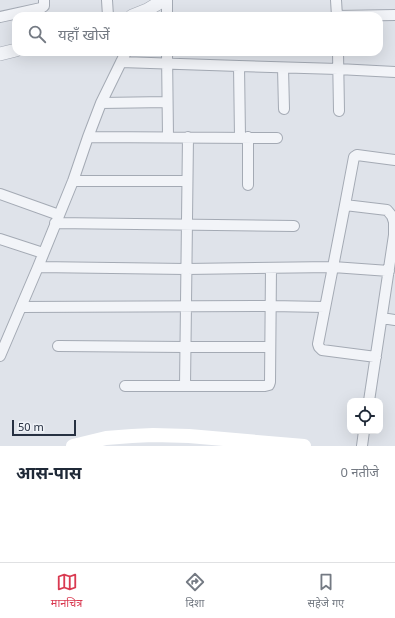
<!DOCTYPE html>
<html lang="hi">
<meta charset="utf-8">
<style>
:root{--surface:#fff;--page:#f2f2f3;--text:#1f2937;--muted:#747a83;--line:#e0e1e3;--accent:#d93a51}
body{margin:0;font-family:"Noto Sans","Noto Sans Devanagari",sans-serif;background:var(--page);color:var(--text)}
.controls{position:absolute;right:12px;bottom:12px;display:grid;overflow:hidden;border-radius:8px;box-shadow:0 4px 16px #0002}
.controls button{width:36px;height:36px;display:grid;place-items:center;padding:0;border:0;border-bottom:1px solid var(--line);background:var(--surface);color:var(--text);font:20px sans-serif}
.scale{position:absolute;left:12px;bottom:10px;width:64px;box-sizing:border-box;padding-left:4px;border:2px solid #273142;border-top:0;font-size:11px;line-height:14px;white-space:nowrap;color:#273142;-webkit-text-stroke:3px #eff2f7;paint-order:stroke}
.list{margin:0;padding:0;list-style:none}
h2{display:flex;justify-content:space-between;align-items:center;height:52px;margin:0;padding:0 16px;font-size:17px}
h2 small{font-size:13px;font-weight:400;color:var(--muted)}
.icon{flex:none;width:22px;height:22px;fill:none;stroke:currentColor;stroke-width:2;stroke-linecap:round;stroke-linejoin:round}
.map{position:relative;flex:none;width:395px;height:446px;overflow:hidden}
.search{position:absolute;background:var(--surface);box-shadow:0 4px 16px #0002;left:12px;right:12px;top:12px;height:44px;display:flex;align-items:center;gap:10px;box-sizing:border-box;padding:0 14px;border-radius:12px;color:var(--muted);font-size:15px}
.sheet{height:116px;background:var(--surface)}
nav{display:flex;justify-content:space-around;align-items:center;box-sizing:border-box;height:56px;border-top:1px solid var(--line);background:var(--surface);font-size:11px;color:var(--muted)}
nav a{display:grid;justify-items:center;gap:2px}
nav .on{color:var(--accent)}
.map>svg:first-child{display:block}
.lines{fill:none;stroke-linecap:round;stroke-linejoin:round}
.minor-casing{stroke:#a4aab4;stroke-width:12}
.tertiary-casing{stroke:#a4aab4;stroke-width:14}
.minor{stroke:#f2f4f8;stroke-width:10}
.tertiary{stroke:#f2f4f8;stroke-width:13}
.secondary{stroke:#fff;stroke-width:14}
</style>
<div class="map">
<svg width="395" height="446" viewBox="0 0 395 446">
<rect width="100%" height="100%" fill="#dfe3ea"/>
<g class="lines">
<defs>
<path id="minor" d="M107,0l1,16
M167,0v16
M336,0l1,16 58,-1
M0,17l41,-9 3,-2v-6
M167,52l1,85
M338,52l1,59
M121,62l118,4 99,3 57,3
M239,66l1,71
M283,68l1,41
M101,103l66,-1
M88,137l189,1
M248,137v48
M73,181h114
M0,194l59,21
M345,205l42,5 5,6 2,6v13l-25,166
M55,223l239,3
M0,239l43,14
M38,267l148,2 147,-2 56,4
M21,307l250,-1 54,1
M382,318l13,2
M58,346l127,1h85
M0,356l38,-89 35,-86 15,-44 13,-34 25,-51
M376,357l-54,-7 -3,-3 -1,-3 27,-139 9,-48 3,-2 38,5
M125,386h140l4,-1 1,-3 1,-114
M185,386l3,-249
M362,446l2,-15"/>
<path id="tertiary" d="M132,16l15,-6 17,-10
M0,54l16,-4"/>
</defs>
<use href="#minor" class="minor-casing"/>
<use href="#tertiary" class="tertiary-casing"/>
<use href="#minor" class="minor"/>
<use href="#tertiary" class="tertiary"/>
<path class="secondary" d="M73,446l33,-8 26,-2 21,-1 36,1 115,10"/>
</g>
</svg>
<div class="controls">
<button><svg class="icon" aria-label="locate" viewBox="0 0 24 24"><circle cx="12" cy="12" r="6"/><path d="M12 2v4M12 18v4M2 12h4M18 12h4"/></svg></button>
</div>
<div class="scale">50 m</div>
<div class="search"><svg class="icon" aria-label="search" viewBox="0 0 24 24"><circle cx="10" cy="10" r="6"/><path d="M15 15l6 6"/></svg>यहाँ खोजें</div>
</div>
<section class="sheet">
<h2>आस-पास<small>0 नतीजे</small></h2>
<ul class="list">
</ul>
</section>
<nav>
<a class="on"><svg class="icon" aria-label="map" viewBox="0 0 24 24"><path d="M3 6l6-2 6 2 6-2v14l-6 2-6-2-6 2zM9 4v14M15 6v14"/></svg>मानचित्र</a>
<a><svg class="icon" aria-label="directions" viewBox="0 0 24 24"><path d="M12 3l9 9-9 9-9-9zM9 14v-3h6M13 9l2 2-2 2"/></svg>दिशा</a>
<a><svg class="icon" aria-label="saved" viewBox="0 0 24 24"><path d="M7 4h10v16l-5-4-5 4z"/></svg>सहेजे गए</a>
</nav>
